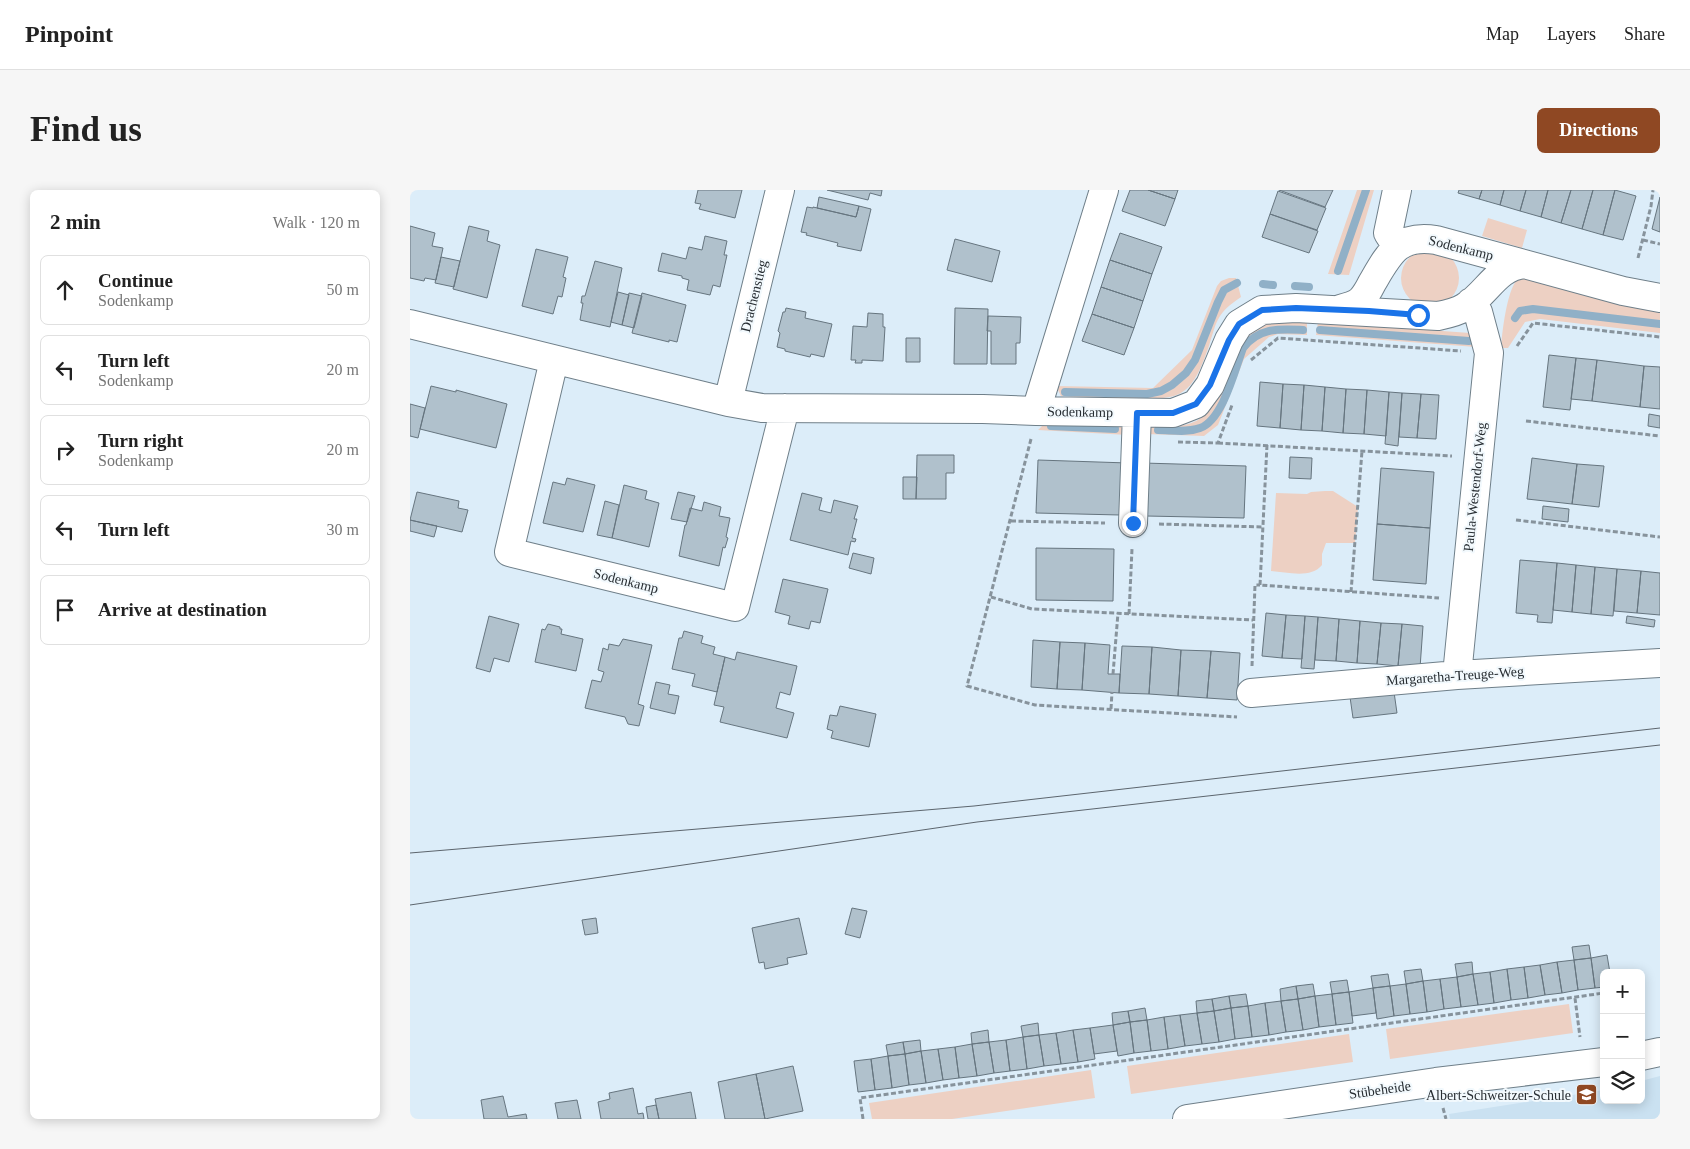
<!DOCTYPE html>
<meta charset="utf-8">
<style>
:root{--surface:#fff;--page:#f6f6f6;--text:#222;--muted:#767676;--line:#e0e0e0;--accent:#8f4823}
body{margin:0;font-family:"Times New Roman",serif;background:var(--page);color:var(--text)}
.controls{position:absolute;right:15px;bottom:15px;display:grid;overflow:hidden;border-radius:8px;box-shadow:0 2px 12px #0003}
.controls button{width:45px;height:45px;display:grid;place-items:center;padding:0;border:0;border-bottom:1px solid var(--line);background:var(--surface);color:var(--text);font:25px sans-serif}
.stop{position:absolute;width:15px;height:15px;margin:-11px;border:4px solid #1a73e8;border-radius:50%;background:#fff}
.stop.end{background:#1a73e8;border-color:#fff;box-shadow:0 1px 5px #0008}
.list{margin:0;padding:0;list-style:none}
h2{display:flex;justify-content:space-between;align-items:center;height:65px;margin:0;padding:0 20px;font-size:21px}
h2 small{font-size:16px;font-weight:400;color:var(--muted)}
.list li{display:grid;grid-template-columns:32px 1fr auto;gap:15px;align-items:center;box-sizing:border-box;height:70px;margin:0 10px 10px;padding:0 10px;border:1px solid var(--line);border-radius:8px}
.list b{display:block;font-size:19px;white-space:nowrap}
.list p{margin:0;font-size:16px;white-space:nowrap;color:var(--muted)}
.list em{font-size:16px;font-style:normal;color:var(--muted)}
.icon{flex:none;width:28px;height:28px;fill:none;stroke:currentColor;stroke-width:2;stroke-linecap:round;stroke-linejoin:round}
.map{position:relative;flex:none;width:1250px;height:929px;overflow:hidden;border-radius:8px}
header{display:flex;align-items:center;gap:30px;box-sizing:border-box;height:70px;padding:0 25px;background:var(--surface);border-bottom:1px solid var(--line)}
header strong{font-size:24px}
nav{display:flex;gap:28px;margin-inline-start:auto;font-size:18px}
.intro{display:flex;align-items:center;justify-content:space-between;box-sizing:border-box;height:120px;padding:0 30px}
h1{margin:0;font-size:35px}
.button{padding:12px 22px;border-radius:8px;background:var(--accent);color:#fff;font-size:18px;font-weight:700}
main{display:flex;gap:30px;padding:0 30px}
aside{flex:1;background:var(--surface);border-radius:8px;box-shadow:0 2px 12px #0003}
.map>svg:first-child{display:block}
.built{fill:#cae1f1}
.green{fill:#edd0c3}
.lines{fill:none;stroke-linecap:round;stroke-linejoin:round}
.stream{stroke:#90b0c7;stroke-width:8}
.building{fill:#b0c1cc;stroke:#66757f}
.minor-casing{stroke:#6f7f89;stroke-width:30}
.path{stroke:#87939c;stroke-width:3;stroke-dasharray:5 2.5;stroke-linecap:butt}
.minor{stroke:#fff;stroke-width:28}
.tram{stroke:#5c656d;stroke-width:1}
.route{stroke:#1a73e8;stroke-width:6}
.labels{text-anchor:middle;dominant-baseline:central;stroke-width:4;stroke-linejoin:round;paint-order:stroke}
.street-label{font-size:14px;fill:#272d32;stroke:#f2f9fd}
.poi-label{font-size:14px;fill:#272d32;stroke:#f2f9fd;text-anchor:end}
</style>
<header>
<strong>Pinpoint</strong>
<nav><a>Map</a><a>Layers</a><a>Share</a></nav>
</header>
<div class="intro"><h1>Find us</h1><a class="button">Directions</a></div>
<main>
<aside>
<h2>2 min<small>Walk · 120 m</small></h2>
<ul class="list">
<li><svg class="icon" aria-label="ahead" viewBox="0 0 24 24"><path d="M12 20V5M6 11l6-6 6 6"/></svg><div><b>Continue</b><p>Sodenkamp</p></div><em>50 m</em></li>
<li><svg class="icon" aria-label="left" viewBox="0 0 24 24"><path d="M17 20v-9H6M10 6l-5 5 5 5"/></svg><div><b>Turn left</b><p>Sodenkamp</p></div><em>20 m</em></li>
<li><svg class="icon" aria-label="right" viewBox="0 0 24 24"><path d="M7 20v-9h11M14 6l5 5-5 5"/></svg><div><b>Turn right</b><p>Sodenkamp</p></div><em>20 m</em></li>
<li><svg class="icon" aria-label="left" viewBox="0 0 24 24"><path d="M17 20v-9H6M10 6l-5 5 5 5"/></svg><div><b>Turn left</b></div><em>30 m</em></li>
<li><svg class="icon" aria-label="arrive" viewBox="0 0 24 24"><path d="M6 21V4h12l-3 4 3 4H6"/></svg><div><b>Arrive at destination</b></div></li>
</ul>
</aside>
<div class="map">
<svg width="1250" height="929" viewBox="0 0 1250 929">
<rect width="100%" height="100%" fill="#dcedf9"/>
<path class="built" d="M1250,886v43h-210l-1,-5 155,-24v10h37v-19z"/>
<path class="green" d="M947,0h17l-25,85 -21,-1z
M1078,28l39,12 -5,18 -40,-12z
M991 88a29 29 0 1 1 58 0a29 29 0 1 1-58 0Z
M1118,85l132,38v20l-120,-14 -15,3 -17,26h-7c1,-15 6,-58 16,-68 3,-4 7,-4 11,-5z
M819,88h7l5,19c-24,16 -24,23 -32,49 -6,16 -13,40 -30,48 -19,10 -92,2 -118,2l-5,-10 97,2 39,-38 25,-64 4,-5z
M867,131l30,2v12l-29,-1 -9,3 -25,22 -26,66 -14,11 -59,-2 4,-10c11,0 24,3 35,1 39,-7 38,-53 54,-82 7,-13 25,-19 39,-22z
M908,132l152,11 6,14 -160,-12z
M637,231l74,2 7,12 -90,-5z
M915,301h8l25,16 -3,36h-29l-4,11v11c-11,14 -35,7 -51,6l5,-78 31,1 4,-2z
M1159,814l4,29 -183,26 -4,-30z
M939,844l4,28 -222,32 -4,-28z
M681,880l4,28 -143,21h-80l-3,-16z"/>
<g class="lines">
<path class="stream" d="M928,81l28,-81
M853,94l10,1
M885,96l14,1
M1105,128l5,-7 13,-2 127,15
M910,140l149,11
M655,202l82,2 14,-3 11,-6 14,-12 9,-13 23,-58 6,-12 13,-7
M641,236l64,3
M748,240c13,0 29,3 42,-2 23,-8 35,-59 43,-80 16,-21 36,-19 60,-18"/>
</g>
<path class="building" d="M288,0h44l-7,28 -36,-9 2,-5 -6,-1z
M417,0h55l-1,6 -11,-3 -2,7z
M720,0h18l27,9 -10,27 -43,-15z
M738,0h30l-3,9z
M869,0h54l-8,17z
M1049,0h23l-3,9 -21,-6z
M1072,0h22l-4,15 -21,-6z
M1094,0h22l-6,21 -20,-6z
M1116,0h22l-7,27 -21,-6z
M1138,0h23l-10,33 -20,-6z
M1161,0h22l-11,39 -21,-6z
M1183,0h22l-12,45 -21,-6z
M1205,0l21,6 -13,44 -20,-5z
M868,1l48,17 -9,22 -47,-16z
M409,7l40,9 -3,11 -39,-9z
M1250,7v35l-8,-3z
M449,16l12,3 -10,42 -24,-5 1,-3 -32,-8 1,-2 -6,-1 6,-25 6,1v-1l43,10z
M860,24l48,17 -9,22 -47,-16z
M0,36l25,7 -3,13 11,2 -7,32 -11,-2 -1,3 -14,-3z
M59,36l20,5 -2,10 13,4 -13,53 -34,-9z
M710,43l42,14 -10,27 -42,-14z
M295,46l22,5 -3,14h3l-7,32 -7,-2 -3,10 -23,-5 2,-10 -7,-2v-2l-24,-5 4,-18 24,6 3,-12 13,3z
M545,49l45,12 -8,31 -45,-12z
M126,59l32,8 -5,20 3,1 -4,19 -4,-1 -5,18 -31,-8z
M31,67l19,4 -6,26 -19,-4z
M700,70l42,14 -9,27 -42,-14z
M185,71l27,7 -12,59 -30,-7 3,-17h-2l1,-7h3z
M691,97l42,14 -9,27 -42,-14z
M208,102l11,3 -7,30 -11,-3z
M219,103l13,3 -8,32 -12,-3z
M232,103l44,12 -9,37 -8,-2v2l-37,-9z
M376,118l20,4 -1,6 27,6 -8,33 -13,-3 -1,3 -25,-6v-2l-8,-2 3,-14 -2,-2 5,-19h2z
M545,118l33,1 -1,55h-33z
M458,123l15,1v13h2l-2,34 -21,-1v3h-7l1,-3h-5l2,-34 14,1z
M682,124l42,14 -10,27 -42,-14z
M578,126l33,1 -1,26h-4v21h-25v-33h-4z
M496,148h14v24h-14z
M1139,165l27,3 -6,52 -27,-3z
M1166,168l21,2 -5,41 -21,-2z
M1187,170l47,6 -4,41 -48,-6z
M1234,176l16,1v42l-20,-2z
M850,192l23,2 -3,44 -23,-2z
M873,194l21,1 -3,45 -21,-2z
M894,195l21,2 -3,44 -21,-1z
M21,196l25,6v-2l51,14 -11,44 -76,-19z
M915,197l21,2 -3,44 -21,-2z
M936,199l21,1 -3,44 -21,-1z
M957,200l22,2 -3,44 -22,-2z
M979,202l13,1 -4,53 -13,-2z
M992,203l19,1 -4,44 -18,-1z
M1011,204l18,1 -3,44 -19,-1z
M0,214l15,4 -7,30 -8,-2z
M1239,224l11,2v12l-12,-2z
M507,265h37v18h-8v26h-30z
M880,267l22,1 -1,21 -22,-1z
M1122,268l45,6 -5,40 -45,-5z
M628,270l90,3 -8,52 -84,-2z
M733,273l103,3 -2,52 -98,-2z
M1167,274l27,2 -5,41 -27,-3z
M971,278l53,4 -4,56 -53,-4z
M493,287h14l-1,22h-13z
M157,288l28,7 -12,47 -40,-9 10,-41 12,3z
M214,295l23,6 -2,8 14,4 -10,44 -37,-9z
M7,302l42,9 -1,7 10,2 -6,22 -52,-12z
M268,302l17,4 -8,26 -16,-3z
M392,303l20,5 -3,12 12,3 3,-13 24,6 -4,13h3l-5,19 4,1 -1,3 -4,-1 -3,14 -58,-15z
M195,311l14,4 -7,33 -15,-3z
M294,312l17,5 -2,9 11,2 -4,19 2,1 -3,10 -2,-1 -4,19 -40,-10 6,-31h1l4,-17 12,3z
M1133,316l26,3 -1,13 -26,-3z
M0,330l27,6 -3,11 -24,-6z
M967,334l53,4 -4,56 -53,-4z
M626,358l78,1 -1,52 -77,-1z
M443,363l21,5 -3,16 -22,-6z
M1110,370l37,3 -5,60 -15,-1 1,-7 -22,-2z
M1147,373l19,2 -4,47 -19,-2z
M1166,375l19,2 -4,47 -19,-2z
M1185,377l22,2 -4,47 -22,-2z
M1207,379l24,2 -4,42 -23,-2z
M1231,381l19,2v42l-23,-2z
M373,389l45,10 -8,34 -9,-2 -2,8 -21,-5 2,-8 -15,-4z
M856,423l20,2 -4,43 -20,-2z
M876,425l19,1 -3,43 -20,-1z
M79,426l30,8 -10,38 -15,-4 -4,14 -14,-4z
M895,426l13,1 -4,52 -13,-1z
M1217,426l28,4 -1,7 -28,-4z
M908,427l21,2 -3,42 -21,-1z
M929,429l21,2 -3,42 -21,-2z
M950,431l21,2 -4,41 -20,-1z
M971,433l21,1 -4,42 -21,-2z
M138,434l12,3v2h2l-1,5 22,5 -7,32 -41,-9 7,-33 3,1z
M992,434l21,2 -3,42 -22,-2z
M274,441l19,5 -2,7 14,4 -2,7 12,3 -8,35 -25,-6 3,-12 -23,-5 7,-31h3z
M213,449l29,6 -14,59 6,2 -5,20 -11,-2 -3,-7 -40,-9 7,-28 9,2 3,-10 -6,-2 5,-22 5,2 1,-6 10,2z
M623,450l27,2 -3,47 -26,-2z
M650,452l25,1 -3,47 -25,-1z
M675,453l25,2 -2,29h12l-1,19 -37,-3z
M712,456l30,1 -3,47 -30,-1z
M742,457l29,3 -3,46 -29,-2z
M771,460l30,1 -4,47 -29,-2z
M801,461l29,2 -3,47 -30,-2z
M327,462l60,14 -7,29 -10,-3 -4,16 18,5 -7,25 -67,-16 4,-15 -10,-2 3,-13 8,-35 10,3z
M246,492l14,3 -2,9 11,2 -4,18 -25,-6z
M984,502l3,21 -44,5 -3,-21z
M430,516l36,8 -7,33 -38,-9 2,-7 -6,-2 3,-14 7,1z
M442,718l15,3 -7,27 -15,-4z
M186,728l2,15 -13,2 -3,-15z
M389,728l8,36 -20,4 1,6 -23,5 -1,-7 -5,1 -7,-35z
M1179,755l2,13 -17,2 -2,-13z
M1197,765l3,18h-6v14l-9,1 -4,-30z
M1181,768l4,30 -17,2 -4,-30z
M1164,770l4,30 -16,3 -5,-31z
M1062,772l1,12 -16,3 -2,-13z
M1147,772l5,31 -17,2 -5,-30z
M1130,775l5,30 -17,3 -4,-31z
M1114,777l4,31 -17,2 -4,-31z
M1011,779l2,12 -17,3 -2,-13z
M1097,779l4,31 -17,3 -4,-31z
M1080,782l4,31 -16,2 -5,-31z
M978,784l2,12 -17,2 -2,-12z
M1063,784l5,31 -17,2 -4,-30z
M1047,787l4,30 -17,2 -4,-30z
M1030,789l4,30 -17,3 -4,-31z
M937,790l2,12 -17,2 -2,-12z
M1013,791l4,31 -17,2 -4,-30z
M903,794l2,12 -17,3 -2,-13z
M996,794l4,30 -16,2 -4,-30z
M886,796l2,13 -17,2 -1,-12z
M980,796l4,30 -17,3 -4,-31z
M963,798l3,25 -24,3 -3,-24z
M939,802l4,31 -17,2 -4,-31z
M836,804l2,12 -17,2 -2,-12z
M922,804l4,31 -17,2 -4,-31z
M819,806l2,12 -17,3 -2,-12z
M905,806l4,31 -16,3 -5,-31z
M802,809l2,12 -17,2 -1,-12z
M888,809l5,31 -17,2 -5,-31z
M871,811l5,31 -17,3 -4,-32z
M855,813l4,32 -17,2 -4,-31z
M838,816l4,31 -17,2 -4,-31z
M735,818l2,12 -17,2 -2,-11z
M821,818l4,31 -16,3 -5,-31z
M718,821l2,11 -17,3 -1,-12z
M804,821l5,31 -17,2 -5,-31z
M787,823l5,31 -17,2 -5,-31z
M770,825l5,31 -17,3 -4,-32z
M754,827l4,32 -17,2 -4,-31z
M737,830l4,31 -17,2 -4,-31z
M720,832l4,31 -16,3 -5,-31z
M628,833l1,12 -16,2 -2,-11z
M703,835l4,26 -23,3 -4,-26z
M680,838l5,31 -17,3 -5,-32z
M578,840l1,12 -17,2 -1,-11z
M663,840l5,32 -17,2 -5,-31z
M646,843l5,31 -17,2 -5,-31z
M629,845l5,31 -17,3 -4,-32z
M613,847l4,32 -17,2 -4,-31z
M510,850l1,11 -16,3 -2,-12z
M596,850l4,31 -16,2 -5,-31z
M493,852l2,12 -17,2 -2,-11z
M579,852l5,31 -17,3 -5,-32z
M562,854l5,32 -18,2 -4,-31z
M545,857l4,31 -16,2 -5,-31z
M528,859l5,31 -17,3 -5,-32z
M511,861l5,32 -17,2 -4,-31z
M495,864l4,31 -17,3 -4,-32z
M478,866l4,32 -17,2 -4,-31z
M461,869l4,31 -17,2 -4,-31z
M383,876l10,45 -38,8 -9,-45z
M346,884l9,45h-40l-7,-37z
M223,898l5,26 5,-1 1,6h-43l-3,-17 12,-3 -1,-6z
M281,902l5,27h-37l-4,-20z
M93,906l5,21 18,-3 1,5h-43l-3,-19z
M167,910l4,19h-23l-3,-16z
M246,915l3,14h-11l-2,-12z"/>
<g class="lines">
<defs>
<path id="minor" d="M987,57l-9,-14 9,-43
M930,119c8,-2 16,-4 21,-9 5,-5 8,-11 11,-17 17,-29 26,-49 64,-43l187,51 37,7
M0,134l318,78 34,6 221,1 53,2 137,2 23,-9 14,-19 19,-45 10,-16 23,-14 34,-2 142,8c10,-2 19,-4 27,-9 22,-13 31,-40 59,-43
M144,170l-45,192 226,55 50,-199
M318,212l52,-212
M626,221l68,-221
M723,333l4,-110
M1047,485l32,-322 -11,-41 -7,-10
M841,503l206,-18 203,-12
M1231,866l19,-4
M777,929l249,-37 168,-20"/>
</defs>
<use href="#minor" class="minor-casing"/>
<path class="path" d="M1233,50l17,4
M1228,68l13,-52 2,-16
M1107,156l16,-23 127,14
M841,170l27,-22 183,13
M1116,231l134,15
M621,249l-64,247 68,19 202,12
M768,252l40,1 14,-38
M808,253l234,13
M857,255l-7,140 179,13
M1106,330l144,17
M601,331l94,2
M749,334l104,3
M941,402l11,-141
M581,407l41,12 221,11
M719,424l3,-65
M842,476l3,-81h5
M703,484l5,-61
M701,519l1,-17
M1165,808l5,39
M1033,918l3,11
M453,929l-3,-21 744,-105"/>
<use href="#minor" class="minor"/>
<path class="tram" d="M0,663l564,-47 686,-78
M0,715l567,-83 683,-77"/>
</g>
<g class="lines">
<path class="route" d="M723,333l4,-110h36l23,-9 14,-19 19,-45 10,-16 23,-14 34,-2 73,3 49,4"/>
</g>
<defs>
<symbol id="school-square" viewBox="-11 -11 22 22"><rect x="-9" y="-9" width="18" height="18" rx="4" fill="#8f4823" stroke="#f2f9fd"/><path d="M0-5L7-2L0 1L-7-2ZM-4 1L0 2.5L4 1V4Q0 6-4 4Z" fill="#fff"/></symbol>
</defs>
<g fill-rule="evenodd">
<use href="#school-square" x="1164" y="892" width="25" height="25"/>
</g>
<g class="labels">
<g class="street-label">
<text transform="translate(1051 58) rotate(14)">Sodenkamp</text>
<text transform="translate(344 106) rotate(-76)">Drachenstieg</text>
<text transform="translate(670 222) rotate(1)">Sodenkamp</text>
<text transform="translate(1065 297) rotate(-84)">Paula-Westendorf-Weg</text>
<text transform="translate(216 391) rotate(14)">Sodenkamp</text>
<text transform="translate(1045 486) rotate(-4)">Margaretha-Treuge-Weg</text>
<text transform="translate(970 900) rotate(-8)">Stübeheide</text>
</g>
<g class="poi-label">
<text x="1161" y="905">Albert-Schweitzer-Schule</text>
</g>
</g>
</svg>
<div class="controls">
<button>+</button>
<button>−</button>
<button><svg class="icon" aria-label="layers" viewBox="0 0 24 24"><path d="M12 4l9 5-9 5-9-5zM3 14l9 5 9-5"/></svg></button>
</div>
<div class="stop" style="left:1008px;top:125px"></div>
<div class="stop end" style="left:723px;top:333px"></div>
</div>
</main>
